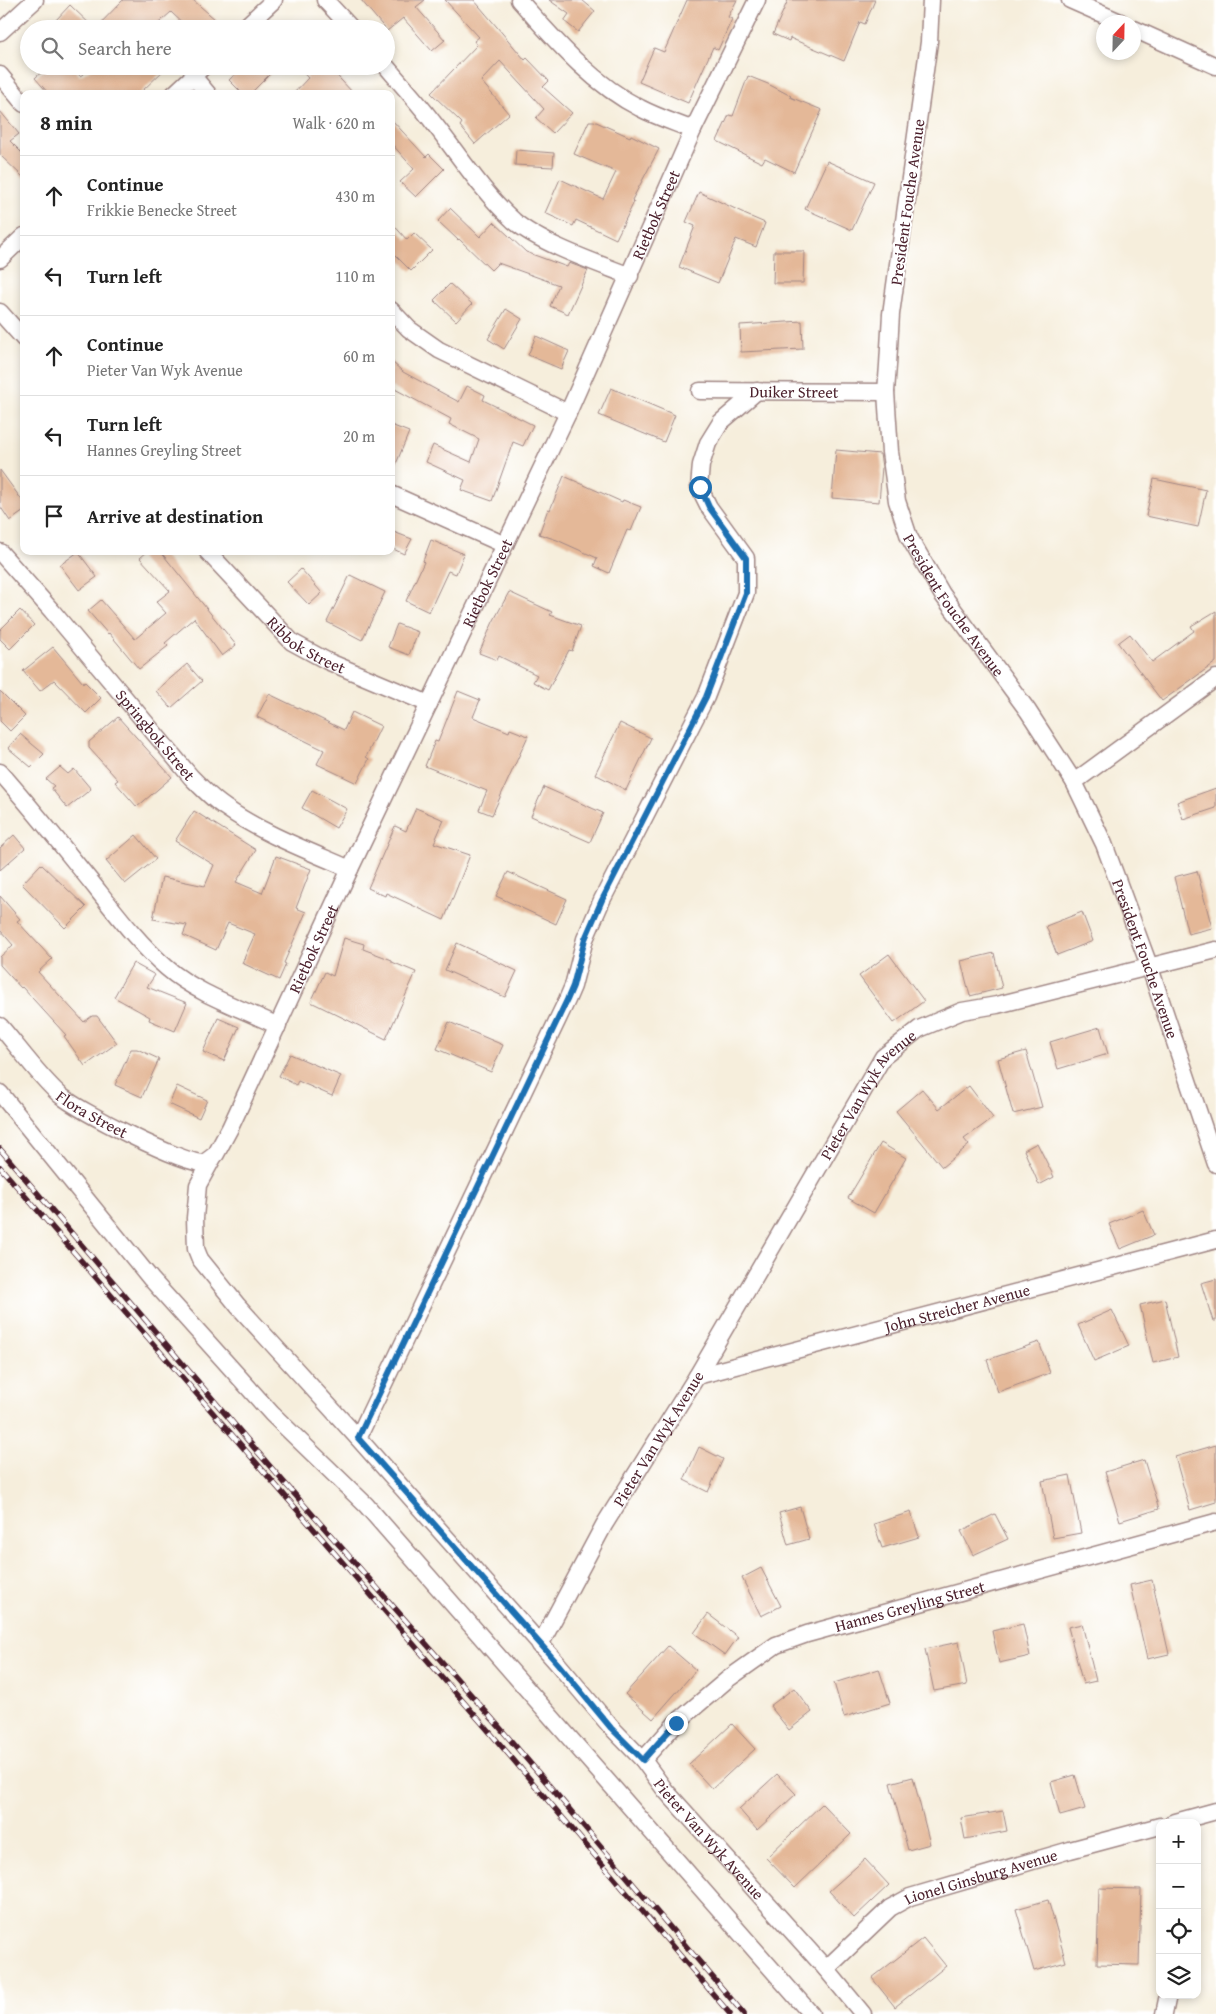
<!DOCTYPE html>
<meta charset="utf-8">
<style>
:root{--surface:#fff;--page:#f6f6f6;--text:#222;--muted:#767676;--line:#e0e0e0}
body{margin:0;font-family:"Gentium Book Plus",serif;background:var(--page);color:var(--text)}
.controls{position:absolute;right:15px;bottom:15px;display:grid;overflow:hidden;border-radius:10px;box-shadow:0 2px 8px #0003}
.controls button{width:45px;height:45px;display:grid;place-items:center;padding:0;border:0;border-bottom:1px solid var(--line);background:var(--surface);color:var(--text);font:25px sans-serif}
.compass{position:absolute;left:1096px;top:15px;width:45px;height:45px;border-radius:50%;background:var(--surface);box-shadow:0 2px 8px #0003;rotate:22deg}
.stop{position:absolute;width:15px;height:15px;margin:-11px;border:4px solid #1f6fb2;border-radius:50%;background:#fff}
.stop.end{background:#1f6fb2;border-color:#fff;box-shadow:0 1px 5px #0008}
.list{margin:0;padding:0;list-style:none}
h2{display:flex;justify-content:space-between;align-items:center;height:65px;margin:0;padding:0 20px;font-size:21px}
h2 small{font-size:16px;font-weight:400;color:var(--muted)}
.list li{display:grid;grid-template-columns:32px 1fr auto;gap:15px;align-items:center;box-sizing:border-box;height:80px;padding:0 20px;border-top:1px solid var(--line)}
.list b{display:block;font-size:19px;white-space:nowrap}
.list p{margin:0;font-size:16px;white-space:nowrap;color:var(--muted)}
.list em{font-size:16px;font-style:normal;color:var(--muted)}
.icon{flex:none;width:28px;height:28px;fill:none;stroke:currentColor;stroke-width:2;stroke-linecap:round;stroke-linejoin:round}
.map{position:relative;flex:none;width:1216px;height:2014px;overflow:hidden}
.search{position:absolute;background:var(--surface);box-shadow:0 2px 8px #0003;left:20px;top:20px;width:375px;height:55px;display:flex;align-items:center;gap:12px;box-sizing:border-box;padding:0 18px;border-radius:28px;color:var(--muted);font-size:19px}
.panel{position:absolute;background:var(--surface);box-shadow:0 2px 8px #0003;left:20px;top:90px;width:375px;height:465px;border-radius:10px}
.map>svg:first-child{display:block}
.building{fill:#e4b898}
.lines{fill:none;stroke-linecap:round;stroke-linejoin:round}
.minor-casing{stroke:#a08684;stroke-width:19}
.minor{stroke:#fff;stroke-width:16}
.rail-casing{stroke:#4a1f2b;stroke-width:5.5}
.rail{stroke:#fff;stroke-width:4;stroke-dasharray:11;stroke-linecap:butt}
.route{stroke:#1f6fb2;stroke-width:6}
.labels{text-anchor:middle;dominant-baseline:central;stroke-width:4;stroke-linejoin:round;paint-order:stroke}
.street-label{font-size:16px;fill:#4a1f2b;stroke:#fff}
</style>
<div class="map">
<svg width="1216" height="2014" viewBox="0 0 1216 2014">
<rect width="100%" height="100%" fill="#fff"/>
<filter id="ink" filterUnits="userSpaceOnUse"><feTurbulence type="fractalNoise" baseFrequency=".02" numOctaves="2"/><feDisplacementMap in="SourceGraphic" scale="10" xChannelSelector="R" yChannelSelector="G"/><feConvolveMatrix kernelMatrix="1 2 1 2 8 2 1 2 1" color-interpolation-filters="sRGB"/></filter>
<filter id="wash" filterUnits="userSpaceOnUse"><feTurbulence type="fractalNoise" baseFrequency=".0096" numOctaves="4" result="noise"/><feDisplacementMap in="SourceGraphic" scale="20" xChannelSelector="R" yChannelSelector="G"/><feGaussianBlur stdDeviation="1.12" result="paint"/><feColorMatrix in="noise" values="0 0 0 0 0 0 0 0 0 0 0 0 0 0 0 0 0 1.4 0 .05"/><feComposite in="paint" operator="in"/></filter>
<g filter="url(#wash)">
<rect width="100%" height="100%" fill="#f6eedc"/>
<g id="blocks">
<path class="building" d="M123,0h70l23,20 -8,9h-19l-18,-17 -19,17h-88l-9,-8 15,-16 25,24z
M361,0h64l-9,7 29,33 -13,11 -29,-33 -16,13z
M445,0h29l51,60 2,-2 22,23 -6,6 29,26 -19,20 -17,-15 8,-9 -44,-48 -19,20 28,33 -34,30 -15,-18 2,-3 -31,-30 46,-48 -3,-4 5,-4z
M549,0h33l13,11 -17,21 -14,-11 5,-7z
M687,0h50l-9,17 4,2 -14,31 -5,-3 -25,56 -49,-21 15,-34 10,4z
M788,0h87l-10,24 -5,-2 -16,39 -54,-23 -1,3 -16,-7z
M48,66h24l8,10 16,-10h72l-29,28h-90l-14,-16z
M244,66h34l-28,28h-7l-14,-14z
M297,66h31l26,28h-61l15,-16z
M748,76l20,8 23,12 -1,1 32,13 -28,62 -29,-14 -3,5 -45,-22 12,-26 4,1z
M0,111l19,23 -9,7 14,14v23l-24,-23z
M391,119l35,38 3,-3 15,15 -28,28 -16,-15 14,-13 -23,-26z
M589,121h5l36,16 1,-2 28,14 -27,51 2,2 -18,37 -40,-19 -3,6 -28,-13 15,-34 43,20 13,-27 -42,-18z
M516,150l38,3 -1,14 -38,-2z
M827,161l47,21 -22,48 -47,-21z
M699,192l45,21v1l21,9 -9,24 -20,-8 -18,44 -39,-16 16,-41 -9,-4z
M450,208l30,29 14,-15 32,30 41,15 2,-4 19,7 -20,44 -18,-8 9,-21 -61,-22 -7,7 -32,-31 -1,1 -20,-19z
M391,222l16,18 7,-7 18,17 -21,21 -20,-20z
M774,251h30l-1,32h-30z
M450,284l22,20 -16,17 -22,-21z
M506,309l16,10 -18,30 -16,-10z
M802,321l1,28 -62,3 -1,-27z
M536,336l33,15 -8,18 -33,-14z
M391,361l12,11 56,30 8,-16 18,9 -2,5 50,25 -10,21 -10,-4 -21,59 -31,-11 4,-10 -39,-18 7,-17 38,17 8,-23 -30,-15 2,-5 -60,-32z
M611,388l64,27 -11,27 -65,-27z
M391,425l18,7 -17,42h-1z
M836,450l44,4 2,13 -3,35 -47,-4z
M0,470l24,33v8l-14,10 -10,-15z
M564,476l58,26 1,-2 18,7 -10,24 -4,-1 -18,43 -15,-7 3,-8 -40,-18 -18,-6 9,-25 2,1z
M1154,479l52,11 -8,37 -52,-11z
M391,531l21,8 -8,15 -13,-6z
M431,540l33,14 -8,20 -8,-3 -19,41 -23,-11 18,-39 -1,-1z
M148,551h12l76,94 -14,11 -28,-38 -29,25 3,3 -29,23 -30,-36 -1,1 -20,-23 13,-11 34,39 31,-26 -10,-11 14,-11 -30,-33z
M78,552l19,25 -18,13 -19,-25z
M301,569l21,24 -13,12 -22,-23z
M350,575l35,17 -23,48 -35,-18z
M509,592l43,20 -2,3 31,11 -9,25 -3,-1 -21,40 -15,-8 4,-7 -38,-19 -2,4 -18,-7 14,-31z
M20,610l14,15 -24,24 -10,-10v-9z
M1216,611v51l-54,39 -44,-58 12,-9 22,28 42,-31 -3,-5z
M397,624l21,8 -9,23 -21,-8z
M53,647l30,36 1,-2 17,17 -15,15 -32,-33 -14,11 -17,-20z
M187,664l15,17 -31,27 -15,-17z
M0,691l25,25 -15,15 -10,-10z
M458,691l22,9 -7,17 36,15 1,-3 18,7 -36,79 -13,-5 8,-19 -62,-25 10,-25 3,1z
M269,694l75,36 8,-18 29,14 -15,31 3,2 -12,24 -40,-19 7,-14 -67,-33z
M118,717l54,60 -35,30 -22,-25 3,-2 -29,-32v-6z
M620,723l31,15 -25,52 -31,-16z
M20,734l24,20 -13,13 -23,-19z
M60,767l8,7 6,-5 17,20 -24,19 -16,-20 3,-2 -8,-7z
M544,787l59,26 -13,29 -59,-26z
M1216,788v20l-33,11 -6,-17z
M312,790l35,19 -11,19 -34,-20z
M416,808l28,12 -10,23 36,12 -26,65 -58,-27 -1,3 -17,-8 27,-62 11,5z
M194,811l62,39 -20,32 26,11 14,-37 35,13 -15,39 10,4 -22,51 2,1 -7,16 -37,-17 13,-29 -27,-11 -12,27 -33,-15 4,-10 -34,-6 9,-42 43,9 9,-21 -39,-24z
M14,835l11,13 -25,22v-22z
M136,835l20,24 -31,25 -19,-23z
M41,864l45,43 -21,21 -43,-44z
M1197,871l15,57 -24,6 -14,-57z
M508,872l59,27 -11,25 -60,-28z
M0,896l20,23 -3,2 35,38 -14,13 46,50 8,-6h5l20,27 -32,23 -21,-30 2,-1 -44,-48 -1,1 -21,-23v-8l13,-12 -13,-15z
M1082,912l11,29 -36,14 -11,-29z
M344,938l20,6 -1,5 29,11v2l24,10 -30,67 -75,-37 14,-30 8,4z
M457,943l60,28 -12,26 -60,-27z
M994,953l8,35 -32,8 -9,-35z
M889,954l35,47 -30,22 -35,-47z
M133,963l22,12 -8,12 40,16 -12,28 -26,-11 1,-3 -36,-20z
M218,1018l21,9 -15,34 -21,-9z
M449,1022l54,23 -12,27 -54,-23z
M1100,1027l8,27 -50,15 -8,-27z
M131,1049h6l22,10 -17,38 -27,-12z
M1026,1051l16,56 -29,7 -15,-55z
M290,1054l51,22 -9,20 -34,-15 -2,4 -17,-9z
M177,1086l30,14 -8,18 -30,-14z
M969,1086l24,32 -29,21 5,6 -27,22 -46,-56 26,-22 17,20z
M881,1143l25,15 -32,55 -26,-15z
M1037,1143l17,34 -15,8 -15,-35z
M1143,1210l11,25 -34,14 -11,-25z
M1216,1279v42h-3l-12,-38z
M1165,1299l13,58 -25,6 -13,-58z
M1112,1310l17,36 -35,15 -16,-36z
M1039,1342l11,31 -52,19 -11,-32z
M1216,1445v57l-26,8 -15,-53z
M699,1447l24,12 -15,33 -24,-12z
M1144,1460l15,49 -39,12 -15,-49z
M1070,1475l11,58 -28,5 -11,-57z
M800,1507l9,32 -21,6 -9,-32z
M911,1512l8,25 -37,11 -8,-24z
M995,1514l13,25 -35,16 -12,-24z
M761,1568l20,38 -20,10 -19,-38z
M1152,1580l17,74 -22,5 -17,-74z
M708,1614l30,23 -13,18 -31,-22z
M1023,1624l7,32 -31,7 -7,-32z
M1082,1624l14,57 -13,3 -15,-57z
M959,1642l8,43 -33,6 -9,-42z
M668,1646l28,24 -43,49 -28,-25z
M879,1669l11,34 -46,14 -10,-34z
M794,1688l18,24 -23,18 -19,-24z
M732,1724l23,25 -43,40 -23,-25z
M777,1774l19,20 -39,36 -18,-21z
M1075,1775l10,34 -25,7 -9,-34z
M913,1777l17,67 -22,6 -18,-67z
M822,1804l29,30 -56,54 -29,-30z
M1003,1811l4,20 -42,8 -4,-21z
M865,1859l24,26 -35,33 -25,-27z
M1099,1888l42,1 -2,76 -42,-1z
M1048,1900l18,62 -32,9 -18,-62z
M923,1938l23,28 -51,41 -23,-29z"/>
</g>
</g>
<g filter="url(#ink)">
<use href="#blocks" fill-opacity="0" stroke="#a08684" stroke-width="1"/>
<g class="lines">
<defs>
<g id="minor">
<path d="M325,0l27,29"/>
<path d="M519,0c35,39 73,84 121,108 17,9 36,15 53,22"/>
<path id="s1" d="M931,0l-2,42 -38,272 -3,51 -2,27 4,60 7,49 12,36 33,57 86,117 46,71 30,62 46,124 66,196"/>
<path d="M1070,0l50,22"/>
<path d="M243,29l31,-29"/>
<path d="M1134,29l82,37"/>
<path d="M0,32l35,-32"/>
<path d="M386,66c15,18 32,36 46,55 27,34 50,71 82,100 27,23 83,42 116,55"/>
<path d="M0,75l24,29"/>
<path d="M193,76l15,18"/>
<path d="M174,94l30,-28"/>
<path d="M0,259l24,-23"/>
<path d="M391,310l18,19 30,21 129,63"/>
<path d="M0,312l24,27"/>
<path id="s2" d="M700,391l186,1"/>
<path d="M391,494l114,51"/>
<path id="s3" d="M207,551l85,91 35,19 102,43"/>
<path id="s4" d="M0,552l52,59 139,166c11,11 22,23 35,31 37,26 83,43 124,61"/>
<path d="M0,772c32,36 62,74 92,111 23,29 47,61 75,85 30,26 76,41 111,58"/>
<path d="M1074,782l142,-104"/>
<path id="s5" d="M0,1026c19,22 38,49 60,69 19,16 122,69 144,68l12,-9 14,-26 120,-259 218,-456 125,-283 64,-130"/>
<path d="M0,1093l151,186 121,135 94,91 445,509"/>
<path id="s6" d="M214,1156l-16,29 -3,33 1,31 4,10 38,47 120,132 200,226 53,63 32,33 22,30 161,179 37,45"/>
<path id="s7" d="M697,1376l519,-136"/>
<path d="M358,1438l209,-438 6,-14 12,-47 17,-39 104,-203 40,-104v-35l-37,-51 -10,-20 2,-22 7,-22 13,-21 36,-31"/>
<path id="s8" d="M540,1645l64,-120 93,-149 186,-319 36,-28 43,-18 35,-6 219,-55"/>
<path id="s9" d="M643,1760l33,-37 52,-44 48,-34 31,-11 409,-112"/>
<path d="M1172,1823l44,-12"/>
<path id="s10" d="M826,1969l64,-61 20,-11 160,-47 90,-24"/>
<path d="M1164,2014l4,-19"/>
</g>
</defs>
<use href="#minor" class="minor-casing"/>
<use href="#minor" class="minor"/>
<defs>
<path id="rail" d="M0,1149l268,315 227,258 249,292
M0,1167l487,562 243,285"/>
</defs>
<use href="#rail" class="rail-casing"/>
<use href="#rail" class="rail"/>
</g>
</g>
<g class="lines" filter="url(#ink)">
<path class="route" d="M676,1723l-33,37 -32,-32 -53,-64 -200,-226 209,-438 6,-14 12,-47 17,-39 104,-203 40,-104v-35l-37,-51 -9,-20"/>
</g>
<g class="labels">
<g class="street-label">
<text transform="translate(907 202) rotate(-82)">President Fouche Avenue</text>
<text stroke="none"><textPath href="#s5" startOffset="1304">Rietbok Street</textPath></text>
<text stroke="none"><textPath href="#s2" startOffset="94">Duiker Street</textPath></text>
<text stroke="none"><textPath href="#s5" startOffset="899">Rietbok Street</textPath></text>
<text stroke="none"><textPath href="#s1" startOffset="624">President Fouche Avenue</textPath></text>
<text stroke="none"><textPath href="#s3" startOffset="138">Ribbok Street</textPath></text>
<text stroke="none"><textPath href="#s4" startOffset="240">Springbok Street</textPath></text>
<text stroke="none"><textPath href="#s5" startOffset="494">Rietbok Street</textPath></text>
<text stroke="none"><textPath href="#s1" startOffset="1029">President Fouche Avenue</textPath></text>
<text stroke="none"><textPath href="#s8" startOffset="642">Pieter Van Wyk Avenue</textPath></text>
<text stroke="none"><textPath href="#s5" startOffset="129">Flora Street</textPath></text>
<text stroke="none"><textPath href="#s7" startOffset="269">John Streicher Avenue</textPath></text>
<text stroke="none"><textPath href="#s8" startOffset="238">Pieter Van Wyk Avenue</textPath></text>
<text stroke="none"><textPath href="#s9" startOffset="316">Hannes Greyling Street</textPath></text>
<text stroke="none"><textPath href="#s6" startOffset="880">Pieter Van Wyk Avenue</textPath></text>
<text stroke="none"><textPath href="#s10" startOffset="185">Lionel Ginsburg Avenue</textPath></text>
</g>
</g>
</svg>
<div class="controls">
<button>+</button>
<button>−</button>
<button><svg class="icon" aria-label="locate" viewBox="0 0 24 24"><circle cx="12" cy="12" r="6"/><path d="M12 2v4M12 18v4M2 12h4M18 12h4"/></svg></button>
<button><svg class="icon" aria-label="layers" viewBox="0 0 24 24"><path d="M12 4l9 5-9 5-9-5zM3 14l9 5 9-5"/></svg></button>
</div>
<svg class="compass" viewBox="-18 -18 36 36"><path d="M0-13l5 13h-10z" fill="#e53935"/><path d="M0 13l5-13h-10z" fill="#767676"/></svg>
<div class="stop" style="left:700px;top:487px"></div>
<div class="stop end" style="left:676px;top:1723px"></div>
<div class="search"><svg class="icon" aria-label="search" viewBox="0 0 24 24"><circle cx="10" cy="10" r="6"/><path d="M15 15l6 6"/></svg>Search here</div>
<section class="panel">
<h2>8 min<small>Walk · 620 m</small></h2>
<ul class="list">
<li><svg class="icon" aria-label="ahead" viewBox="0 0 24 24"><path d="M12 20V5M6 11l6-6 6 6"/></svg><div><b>Continue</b><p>Frikkie Benecke Street</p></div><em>430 m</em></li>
<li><svg class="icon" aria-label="left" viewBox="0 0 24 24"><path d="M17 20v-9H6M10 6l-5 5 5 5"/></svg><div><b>Turn left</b></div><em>110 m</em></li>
<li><svg class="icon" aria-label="ahead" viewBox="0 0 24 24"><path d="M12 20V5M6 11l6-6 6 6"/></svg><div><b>Continue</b><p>Pieter Van Wyk Avenue</p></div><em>60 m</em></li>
<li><svg class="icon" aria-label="left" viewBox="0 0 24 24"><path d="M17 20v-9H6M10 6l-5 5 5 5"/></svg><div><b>Turn left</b><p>Hannes Greyling Street</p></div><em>20 m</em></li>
<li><svg class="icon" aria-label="arrive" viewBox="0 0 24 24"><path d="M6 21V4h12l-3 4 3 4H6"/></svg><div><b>Arrive at destination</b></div></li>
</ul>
</section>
</div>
